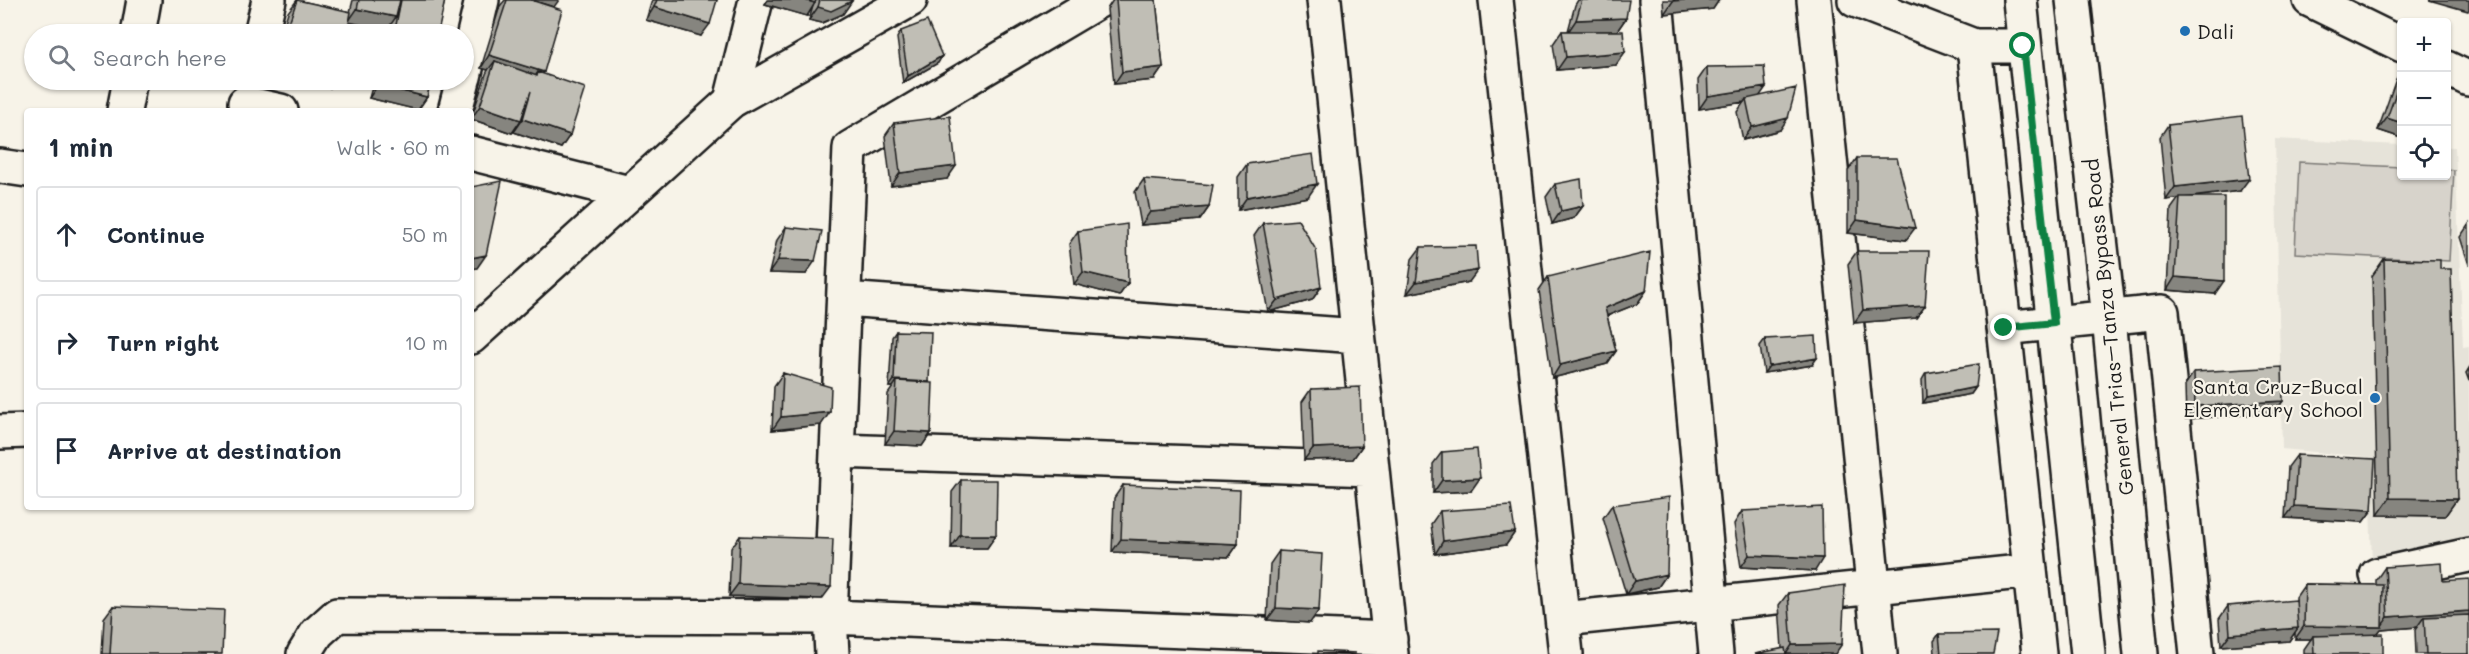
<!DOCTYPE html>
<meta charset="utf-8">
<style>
:root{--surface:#fff;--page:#f2f2f3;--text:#1f2937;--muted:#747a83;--line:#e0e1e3}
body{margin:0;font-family:Mali,sans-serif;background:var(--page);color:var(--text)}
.controls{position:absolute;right:18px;top:18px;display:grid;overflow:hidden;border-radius:6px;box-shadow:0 2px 4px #0004}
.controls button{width:54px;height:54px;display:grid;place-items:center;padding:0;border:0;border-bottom:2px solid var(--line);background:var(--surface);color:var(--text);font:30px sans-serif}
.stop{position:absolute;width:18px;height:18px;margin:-14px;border:4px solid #0b8043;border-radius:50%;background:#fff}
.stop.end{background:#0b8043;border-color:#fff;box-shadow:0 2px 6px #0008}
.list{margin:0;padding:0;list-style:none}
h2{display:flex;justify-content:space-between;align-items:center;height:78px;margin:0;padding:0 24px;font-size:26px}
h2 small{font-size:20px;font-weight:400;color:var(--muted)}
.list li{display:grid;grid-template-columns:39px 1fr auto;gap:18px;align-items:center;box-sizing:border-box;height:96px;margin:0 12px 12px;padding:0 12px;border:2px solid var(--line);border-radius:6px}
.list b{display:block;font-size:22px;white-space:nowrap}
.list em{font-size:20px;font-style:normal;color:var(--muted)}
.icon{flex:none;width:33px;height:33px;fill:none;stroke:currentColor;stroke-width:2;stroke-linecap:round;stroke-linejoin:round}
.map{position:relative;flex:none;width:2469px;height:654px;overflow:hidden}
.search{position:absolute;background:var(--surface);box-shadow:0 2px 4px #0004;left:24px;top:24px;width:450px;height:66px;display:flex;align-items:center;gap:15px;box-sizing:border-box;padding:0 21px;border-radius:33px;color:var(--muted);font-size:22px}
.panel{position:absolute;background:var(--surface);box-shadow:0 2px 4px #0004;left:24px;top:108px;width:450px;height:402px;border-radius:6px}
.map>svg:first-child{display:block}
.built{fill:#e6e3d9}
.green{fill:#d7d3cb;stroke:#7a7874;stroke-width:1.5}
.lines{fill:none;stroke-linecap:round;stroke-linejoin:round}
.street-casing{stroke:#1c1c1c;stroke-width:38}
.secondary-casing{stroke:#1c1c1c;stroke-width:38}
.street{stroke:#f7f3e8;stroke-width:33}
.secondary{stroke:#f7f3e8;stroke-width:33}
.wall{fill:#a5a39c;stroke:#1c1c1c;stroke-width:1.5}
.shaded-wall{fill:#86857f;stroke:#1c1c1c;stroke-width:1.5}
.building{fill:#c0beb5;stroke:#1c1c1c;stroke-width:1.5}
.route{stroke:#0b8043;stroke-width:8}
.poi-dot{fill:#1f6fb2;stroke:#f7f3e8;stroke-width:2}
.labels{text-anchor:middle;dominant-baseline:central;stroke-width:4.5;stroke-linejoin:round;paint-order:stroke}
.poi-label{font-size:20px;fill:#1c1c1c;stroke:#f7f3e8;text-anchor:start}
.street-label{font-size:20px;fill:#1c1c1c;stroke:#f7f3e8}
</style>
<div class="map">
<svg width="2469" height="654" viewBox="0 0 2469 654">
<rect width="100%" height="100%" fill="#f7f3e8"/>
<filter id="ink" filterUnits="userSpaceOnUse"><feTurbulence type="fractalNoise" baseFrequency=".0167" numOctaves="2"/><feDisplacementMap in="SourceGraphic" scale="12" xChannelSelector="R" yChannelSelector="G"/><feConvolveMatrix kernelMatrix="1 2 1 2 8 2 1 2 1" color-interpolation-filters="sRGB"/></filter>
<g filter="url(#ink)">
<path class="built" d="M2275,139l126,6 1,31h44l1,-29h8l8,200 6,-1v199l-97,16 -4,-104 -86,-8z"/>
<path class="green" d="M2299,162l102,5 1,9h44l1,-7 7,1 -5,91 -154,-8z"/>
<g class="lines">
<defs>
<path id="street" d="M1324,0l67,654
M1496,0l70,654
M1656,0l60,654
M1814,0l66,654
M1855,0l119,46h49
M138,34l6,-34
M261,34l8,-34
M1974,46l65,608
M464,77l18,-77
M731,101l25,-101
M245,103l36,8
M124,111l6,-31
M455,111l8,-31
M471,153l158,40
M0,166l27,4
M844,299l514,37
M2004,328l158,-16 35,342
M837,451l535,18
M2377,575l92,-20
M1563,619l467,-48
M304,654l13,-21 20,-18 493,2 560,22
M832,654l-2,-37 20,-469 250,-148"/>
<path id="secondary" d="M2020,0l68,654
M2073,0l36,318 32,336
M2310,0l92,45
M2446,68l23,11
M471,337l260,-236 179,-101
M0,432l27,-1"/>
</defs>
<use href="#street" class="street-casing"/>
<use href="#secondary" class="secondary-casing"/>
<use href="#street" class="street"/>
<use href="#secondary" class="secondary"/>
</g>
<path class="wall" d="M297,0l53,12 3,-12h92l-8,34h-50l2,-8 -2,4 -38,-8 -2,12h-66l7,-22z
M505,0h26l13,72 -2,2 28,61 -9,13 -47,-16 1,-3 -3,4 -41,-14 15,-45 2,-4 -7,-2 19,-62z
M652,0h65l-16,36 -55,-16z
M767,0h85l-9,14 -21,9 -13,-3 4,-14 -6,10 -42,-12z
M1113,0h43l7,67 -9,13 -40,4 -7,-75z
M1578,0h4l44,18 -9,13 -1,34 -59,5 -4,-26 9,-13h6l7,-26z
M1663,0h56l-6,9 -49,5z
M901,31l41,25 -4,7 -35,20 -6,-45z
M1707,67l52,29 21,34 -37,10 -6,-28 7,-10 -45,7 -1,-29z
M2402,71v67l-24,-8 18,-51z
M374,80h57l-4,17 -9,13 -49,-12z
M894,123l53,56 -56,7 -6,-50z
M2168,125l72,66 -48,6 23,97 -48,-4 4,-81 8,-11 -13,2 -6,-63z
M1857,158l49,82 -58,-7v-62z
M1247,164l61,33 -70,13v-33z
M1144,179l65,28 -9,13 -59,5 -6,-33z
M1555,184l28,22 -9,12 -22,6 -6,-27z
M1263,223l58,64 -9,13 -44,12 -14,-76z
M2469,224v41l-9,-28z
M786,227l20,47 -37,-1 8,-33z
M1078,231l50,52 -9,13 -45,-12 -5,-40z
M1421,247l48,35 -62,12 5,-35z
M1857,251l68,55 -9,12 -62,5 -6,-59z
M2384,259l73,240 -12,17 -67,-1 -6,-239z
M1548,277l98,14 -9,13 -30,12 9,35 -9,13 -55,14 -13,-88z
M896,331l33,51 -1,1 3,50 -9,13 -37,-2 3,-50 5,-7h-4l3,-50z
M1765,339l47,26 -48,8 -4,-27z
M2469,368v13l-3,-8z
M2194,372l89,29 -9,12 -88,6 -1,-34z
M783,373l38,52 -49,5 2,-44z
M1926,373l50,14 -5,7 -48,9 -1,-23z
M1311,389l51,57 -9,13 -49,1 -2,-58z
M1442,452l29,39 -38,2v-29z
M2297,455l75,55 -9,12 -78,-4 3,-51z
M961,480l35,55 -9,13h-36l1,-56z
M1123,485l115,59 -9,13 -117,-5 2,-54z
M1612,505l55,69 -9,13 -32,7 -23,-76z
M1440,511l75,21 -9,13 -71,9 -4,-30z
M1742,511l73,60 -74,-4 -7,-43z
M740,536l82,63 -93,-3 2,-48z
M1279,551l31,72 -43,-3 3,-56z
M2385,567l58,14 26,73h-53l-1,-24 2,-3 -36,3 -4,4 6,20h-79v-5l7,-10h-16v-7l-6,9 -68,5 -2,-27 9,-13 68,-3v-6l9,-13 71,1v-5z
M1788,593l47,61h-80l27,-5 -3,-44z
M113,606l109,48h-120l2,-36z
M1939,634l54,20h-58l-1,-13z"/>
<path class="shaded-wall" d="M531,0h28l-5,7z
M768,0h37l10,3 -8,13 -42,-12z
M1685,0h34l-6,9 -49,5 9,-13z
M2429,0h40v9l-1,2z
M852,1l-9,13 -21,9 -13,-3 9,-13z
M654,7l56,17 -9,12 -55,-16z
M357,9l39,8 -9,13 -39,-8z
M1626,18l-9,13 -49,1 8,-12z
M396,25l42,8 -1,1h-47z
M1625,52l-9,13 -59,5 9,-13z
M489,55l55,17 -9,13 3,-13 -7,11 -36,-22 -7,9 -7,-2z
M942,56l-4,7 -35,20 5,-7z
M1163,67l-9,13 -40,4 8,-12z
M307,80h29l-6,8z
M378,85l49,12 -9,13 -49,-12z
M1766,87l-9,13 -11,-1 -2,3 -45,7 9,-13z
M480,106l41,14 -9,13 -41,-14z
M1788,118l-8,12 -37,10 9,-13z
M2387,118l15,5v15l-24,-8z
M523,119l47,16 -9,13 -47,-16z
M956,166l-9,13 -56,7 9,-13z
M2249,179l-9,12 -74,9 9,-13z
M1317,184l-9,13 -70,13 9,-13z
M1583,206l-9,12 -22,6 9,-13z
M1209,207l-9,13 -59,5 9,-13z
M1857,220l58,8 -9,12 -58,-7z
M486,255l-9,13 -6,1v-11z
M778,260l37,1 -9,13 -37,-1z
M1478,270l-9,12 -62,12 9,-12z
M1083,272l45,11 -9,13 -45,-12z
M2175,277l49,4 -9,13 -48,-4z
M1321,287l-9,13 -44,12 9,-12z
M1646,291l-9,13 -41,16 9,-12z
M1925,306l-9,12 -62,5 9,-13z
M1616,351l-9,13 -55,14 8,-13z
M1817,358l-5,7 -48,8 5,-7z
M894,380l35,2 -5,7 -27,-8 -4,6h-4z
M1976,387l-5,7 -48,9 4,-6z
M2283,401l-9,12 -88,6 9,-13z
M830,412l-9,13 -49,5 9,-13z
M894,431l37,2 -9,13 -37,-2z
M1362,446l-9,13 -49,1 9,-12z
M1480,478l-9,13 -38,2 9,-13z
M2390,498l67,1 -12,17 -67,-1z
M2294,506l78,4 -9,12 -78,-4z
M1515,532l-9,13 -71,9 8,-13z
M960,535h36l-9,13h-36z
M1121,539l117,5 -9,13 -117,-5z
M1749,555l74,3 -8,13 -74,-4z
M1667,574l-9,13 -32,7 9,-13z
M738,584l93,3 -9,12 -93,-3z
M1276,608l43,2 -9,13 -43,-3z
M2469,611v6h-45l-7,10 -36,3 -8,10 -60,-4 -2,3h-16l9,-13 77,1 7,-10z
M2298,628l-9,13 -68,5 9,-12z
M1842,644l-7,10h-49l6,-9z"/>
<path class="building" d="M297,0l54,12 -4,22h-62z
M359,0h41l-4,17 -39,-8z
M401,0h44l-7,33 -42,-8z
M507,0h24l31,10 -18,62 -55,-17z
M657,0h60l-7,24 -56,-17z
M805,0h11l-1,3z
M820,0h32v1l-21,10 -13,-4z
M1116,0h40l7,67 -41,5z
M1582,0h47l-3,18 -50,2z
M927,21l15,35 -34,20 -7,-45z
M393,26l36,8h-39z
M1562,31h61l2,21 -59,5z
M495,61l42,15 1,-4 47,16 -15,47 -47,-16 8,-28 -10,29 -41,-14z
M1764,66l2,21 -58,9 -1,-29z
M2402,76v47l-15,-5z
M379,80h52l-4,17 -49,-12z
M1796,88l-8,30 -36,9 -6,-28z
M950,116l6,50 -56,7 -6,-50z
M2242,116l7,63 -74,8 -7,-62z
M1313,154l4,30 -70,13v-33z
M1857,158h40l18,70 -58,-8z
M1144,179l69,6 -4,22 -59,5z
M1581,179l2,27 -22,5 -6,-27z
M502,181l-16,74 -15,3v-71z
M2180,197h44v84l-49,-4z
M1298,220l18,30 5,37 -44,13 -14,-77z
M1127,224l1,59 -45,-11 -5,-41z
M786,227l36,4 -7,30 -37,-1z
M1476,246l2,24 -62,12 5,-35z
M1857,251h72l-4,55 -62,4z
M1650,252l-4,39 -41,17 11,43 -56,14 -12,-88z
M2384,259l56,1v9h11l6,230 -67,-1z
M896,331l35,1 -2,50 -35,-2z
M1816,336l1,22 -48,8 -4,-27z
M1979,364l-3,23 -49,10 -1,-24z
M2282,367l1,34 -88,5 -1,-34z
M783,373l48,14 -1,25 -49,5z
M897,381l36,2 -2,50 -37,-2z
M1360,387l2,59 -49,2 -2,-59z
M1477,449l3,29 -38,2v-28z
M2297,455l78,4 -3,51 -78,-4z
M961,480h36l-1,55h-36z
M1123,485l117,5 -2,54 -117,-5z
M1669,497l-2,77 -32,7 -23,-76z
M1511,506l4,26 -72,9 -3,-30z
M1822,507l1,51 -74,-3 -7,-44z
M740,536l93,3 -2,48 -93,-3z
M1279,551l43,3 -3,56 -43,-2z
M2442,563l1,18 26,-2v32l-81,6 -3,-50z
M2305,584l78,1 -1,42 -78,-1z
M1845,585l-3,59 -50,1 -4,-52z
M2296,600l2,28 -68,6 -2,-28z
M113,606l111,4 -2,44h-112z
M2469,615v39h-43l-2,-37z
M1997,633l-4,21h-52l-2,-20z
M2383,634v20h-69l-1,-18z
M1785,648l1,6h-31z
M1318,651l38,2 -38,1z"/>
</g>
<g class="lines" filter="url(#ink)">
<path class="route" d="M2004,328l50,-5 -31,-277"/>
</g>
<g class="poi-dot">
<circle cx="2185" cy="31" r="6"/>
<circle cx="2375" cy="398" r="6"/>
</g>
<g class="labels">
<g class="poi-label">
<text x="2197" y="31">Dali</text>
<text x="2363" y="386" text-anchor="end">Santa Cruz-Bucal<tspan x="2363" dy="23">Elementary School</tspan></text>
</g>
<g class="street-label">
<text transform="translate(2108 327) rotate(-96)">General Trias–Tanza Bypass Road</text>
</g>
</g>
</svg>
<div class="controls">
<button>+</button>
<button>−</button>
<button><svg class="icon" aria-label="locate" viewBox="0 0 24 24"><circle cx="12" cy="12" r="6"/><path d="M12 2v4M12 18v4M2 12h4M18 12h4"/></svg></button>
</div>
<div class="stop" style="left:2023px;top:46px"></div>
<div class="stop end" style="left:2004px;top:328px"></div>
<div class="search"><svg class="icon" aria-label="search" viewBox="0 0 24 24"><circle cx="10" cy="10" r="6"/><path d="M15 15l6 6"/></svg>Search here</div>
<section class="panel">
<h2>1 min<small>Walk · 60 m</small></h2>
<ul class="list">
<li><svg class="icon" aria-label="ahead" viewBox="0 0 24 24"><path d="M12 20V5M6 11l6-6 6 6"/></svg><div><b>Continue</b></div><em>50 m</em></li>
<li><svg class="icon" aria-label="right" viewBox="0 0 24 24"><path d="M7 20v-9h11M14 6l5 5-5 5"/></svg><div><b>Turn right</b></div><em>10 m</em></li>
<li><svg class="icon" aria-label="arrive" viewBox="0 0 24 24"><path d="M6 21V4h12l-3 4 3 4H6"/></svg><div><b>Arrive at destination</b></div></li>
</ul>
</section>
</div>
